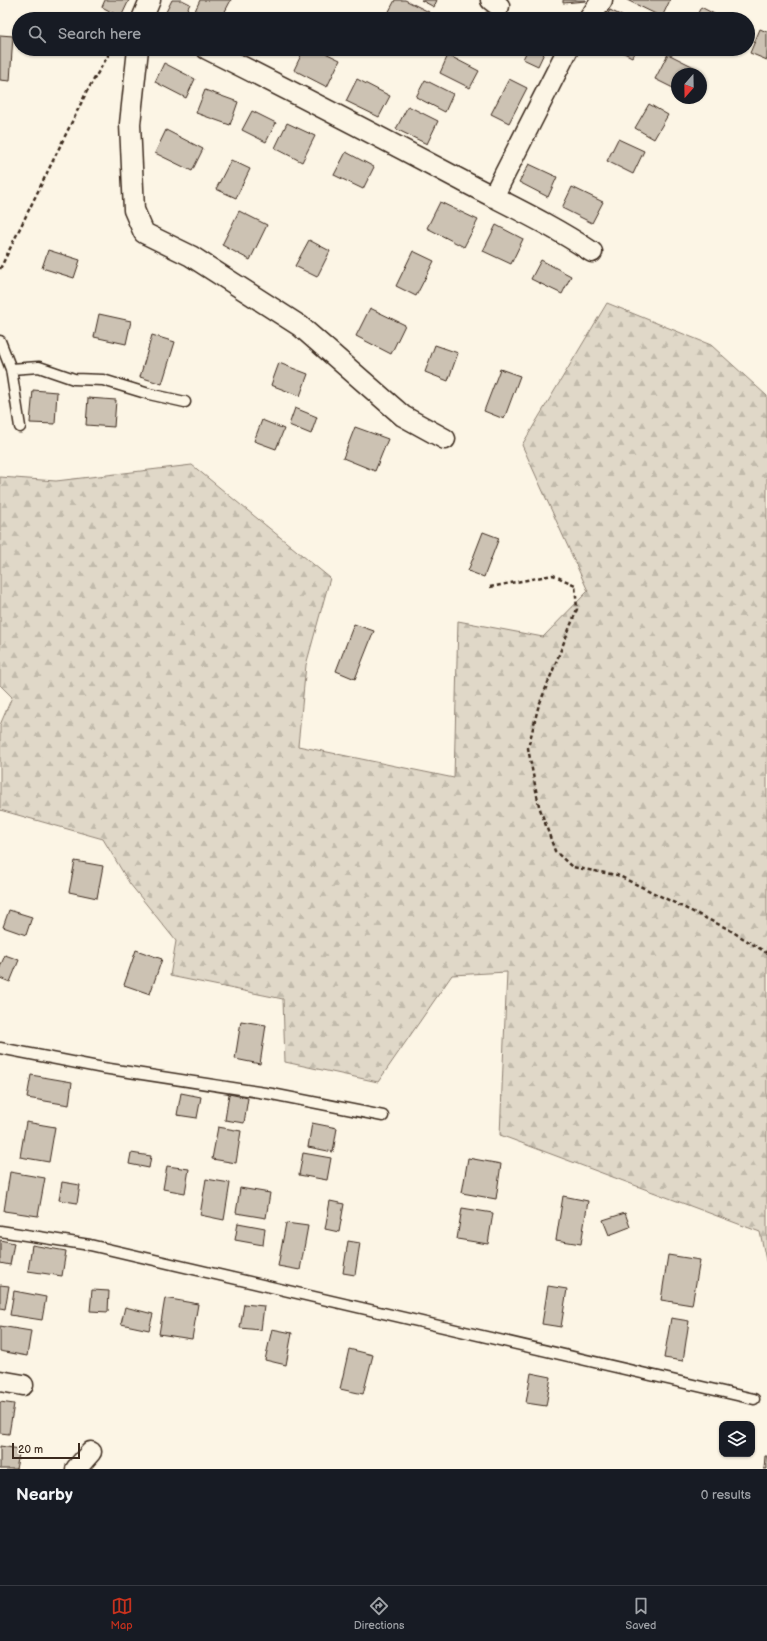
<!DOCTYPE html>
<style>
:root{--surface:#171b24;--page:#20242c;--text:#f1f3f6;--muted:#9ea1a6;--line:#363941;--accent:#c8321e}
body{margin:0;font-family:"Balsamiq Sans",sans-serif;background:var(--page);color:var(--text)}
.controls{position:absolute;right:12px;bottom:12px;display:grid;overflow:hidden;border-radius:8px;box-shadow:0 1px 3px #0004}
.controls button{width:36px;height:36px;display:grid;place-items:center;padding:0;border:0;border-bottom:1px solid var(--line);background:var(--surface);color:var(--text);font:20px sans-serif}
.compass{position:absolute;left:671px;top:68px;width:36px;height:36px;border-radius:50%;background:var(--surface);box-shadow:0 1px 3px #0004;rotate:200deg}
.scale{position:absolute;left:12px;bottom:10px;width:68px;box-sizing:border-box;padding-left:4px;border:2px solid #3b2a1e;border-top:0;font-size:11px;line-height:14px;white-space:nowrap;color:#3b2a1e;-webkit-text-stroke:3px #fcf5e5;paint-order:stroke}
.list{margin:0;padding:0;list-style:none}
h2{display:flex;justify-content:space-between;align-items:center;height:52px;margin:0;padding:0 16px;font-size:17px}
h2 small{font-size:13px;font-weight:400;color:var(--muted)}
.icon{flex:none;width:22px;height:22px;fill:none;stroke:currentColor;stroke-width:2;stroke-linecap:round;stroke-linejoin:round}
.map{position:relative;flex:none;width:767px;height:1469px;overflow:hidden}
.search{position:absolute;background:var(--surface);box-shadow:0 1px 3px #0004;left:12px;right:12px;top:12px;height:44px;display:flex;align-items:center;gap:10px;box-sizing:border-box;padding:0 14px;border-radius:22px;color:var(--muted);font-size:15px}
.sheet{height:116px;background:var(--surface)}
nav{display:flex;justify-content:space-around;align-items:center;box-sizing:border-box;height:56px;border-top:1px solid var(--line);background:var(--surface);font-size:11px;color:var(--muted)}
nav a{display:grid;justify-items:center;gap:2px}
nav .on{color:var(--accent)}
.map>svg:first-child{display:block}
.forest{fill:url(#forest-firs);stroke:#8e8173}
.building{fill:#ccc2b3;stroke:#3b2a1e}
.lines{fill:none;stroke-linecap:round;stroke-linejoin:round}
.service-casing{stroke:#3b2a1e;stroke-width:13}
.minor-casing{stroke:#3b2a1e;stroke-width:23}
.path{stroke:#3b2a1e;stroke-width:2.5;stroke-dasharray:4 3;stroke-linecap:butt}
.service{stroke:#fcf5e5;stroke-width:10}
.minor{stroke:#fcf5e5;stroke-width:20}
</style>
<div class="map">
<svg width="767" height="1469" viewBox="0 0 767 1469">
<defs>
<pattern id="forest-firs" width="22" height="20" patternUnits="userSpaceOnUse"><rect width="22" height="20" fill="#e0d8c8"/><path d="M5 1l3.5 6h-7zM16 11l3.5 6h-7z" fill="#c1baab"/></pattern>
</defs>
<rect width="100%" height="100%" fill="#fcf5e5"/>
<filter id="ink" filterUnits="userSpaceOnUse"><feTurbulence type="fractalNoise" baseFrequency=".025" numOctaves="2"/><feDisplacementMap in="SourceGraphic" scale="8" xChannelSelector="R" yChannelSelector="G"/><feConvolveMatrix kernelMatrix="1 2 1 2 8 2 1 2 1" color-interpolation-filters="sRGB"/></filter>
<g filter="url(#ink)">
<path class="forest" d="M607,303l104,42 56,51v869l-7,-33 -260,-97 7,-163 -55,3 -74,107 -93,-20 -2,-63 -113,-23 6,-35 -46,-57 -27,-45 -103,-29v-85l12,-28 -12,-12v-208l56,4 136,-16 138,113 -24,87 -8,81 156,32 4,-157 85,16 45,-46 -66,-146z"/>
<path class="building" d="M105,0h24l-8,17 -19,-10z
M172,0h10l8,4 -8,15 -16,-7z
M200,0h31l-10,19h-15l-12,-6z
M395,0h10l24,12 -3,7h-41z
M421,0h16l-3,7z
M563,0h23v1l-23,2z
M627,0h43l-8,17z
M701,7l19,10 -1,2h-24z
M610,10l18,9h-23z
M486,12l14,7h-18z
M760,29l7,3v28l-17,-7z
M0,35l13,1 -3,45 -10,-1z
M245,49h19l-4,7z
M304,49h13l23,11 -13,27 -33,-17z
M528,49h18l-8,17 -15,-7z
M616,49h20l-4,8z
M668,54l30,15 -2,5h-19v16l-22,-11z
M448,55l31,16 -9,17 -30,-15z
M164,63l31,16 -9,19 -31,-16z
M357,79l33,17 -11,21 -33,-16z
M509,79l18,9 -18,35 -18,-9z
M425,80l28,14 -8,18 -29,-15z
M205,90l33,12 -8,23 -34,-12z
M649,104l19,11 -14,24 -19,-11z
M408,106l30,15 -11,23 -31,-15z
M252,111l24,12 -10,19 -24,-12z
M287,123l28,13 -13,26 -27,-14z
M166,130l37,19 -11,22 -37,-18z
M618,139l26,12 -11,23 -26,-13z
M346,152l28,15 -11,22 -29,-14z
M231,160l19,9 -14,29 -20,-9z
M529,164l28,13 -9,20 -29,-15z
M572,187l31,15 -11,21 -30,-15z
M440,202l38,18 -14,27 -37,-19z
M239,211l28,14 -17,35 -28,-15z
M496,225l27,14 -12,25 -28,-13z
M309,240l21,11 -13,26 -22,-11z
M48,250l32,10 -6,18 -32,-10z
M413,251l21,10 -18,35 -20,-10z
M541,260l30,16 -9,18 -31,-15z
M370,308l35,17 -14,29 -35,-18z
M99,314l32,7 -5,23 -32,-7z
M152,335l23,7 -13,42 -22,-7z
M435,345l23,8 -10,28 -23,-9z
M279,363l29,11 -8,22 -29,-11z
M500,369l20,7 -16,43 -20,-8z
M33,390l24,2 -2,32 -25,-1z
M88,398l28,2 -2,27 -28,-2z
M295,408l22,9 -6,17 -22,-9z
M262,420l22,9 -8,20 -22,-8z
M355,427l33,12 -13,32 -32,-13z
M483,532l16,6 -15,39 -16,-6z
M354,624l20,7 -19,48 -19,-8z
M75,861l28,5 -6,32 -28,-6z
M9,910l23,7 -6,18 -23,-8z
M136,950l26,9 -12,35 -26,-9z
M5,955l14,5 -9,22 -10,-4v-11z
M241,1021l25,4 -6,39 -25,-5z
M31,1075l41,7 -3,23 -42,-7z
M181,1093l20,4 -4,21 -20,-3z
M229,1094l19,4 -4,25 -19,-3z
M26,1122l29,5 -6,35 -29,-5z
M312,1123l25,5 -4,24 -25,-5z
M218,1127l23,4 -5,32 -24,-4z
M131,1153l20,3 -2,12 -20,-4z
M303,1153l28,5 -4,22 -28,-5z
M468,1158l33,6 -5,35 -34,-6z
M167,1166l22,3 -4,24 -22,-4z
M10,1172l35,6 -7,38 -34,-5z
M206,1179l24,4 -6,37 -24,-5z
M62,1182l18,3 -3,18 -18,-3z
M240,1188l30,5 -4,25 -30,-5z
M563,1196l25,5 -7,43 -25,-4z
M330,1201l14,3 -5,28 -14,-3z
M462,1208l31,5 -5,31 -31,-5z
M625,1213l5,14 -21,8 -6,-15z
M238,1223l27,5 -2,17 -28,-5z
M286,1223l22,3 -8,44 -22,-4z
M0,1240l14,3 -4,22 -10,-2z
M348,1241l12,2 -5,32 -12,-2z
M32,1245l34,6 -4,25 -34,-5z
M668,1255l32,5 -8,45 -31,-5z
M0,1285l9,1 -4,23 -5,-1z
M548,1286l19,3 -6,38 -19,-3z
M92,1290l17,1 -1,21 -18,-1z
M14,1291l32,6 -4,23 -32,-5z
M165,1298l33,6 -6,35 -33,-5z
M244,1304l20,2 -3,24 -21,-2z
M125,1307l28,7 -4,16 -28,-6z
M671,1318l18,3 -6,40 -19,-3z
M0,1326l31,5 -4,25 -27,-5z
M272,1329l20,4 -6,32 -21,-5z
M349,1349l24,6 -10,39 -23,-5z
M531,1373l20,4 -5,29 -20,-3z
M0,1402l14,2 -5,30 -9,-1z
M0,1446l20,3 -4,20h-16z
M765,1456h2v13h-3z"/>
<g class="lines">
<defs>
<path id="service" d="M0,341l11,28 9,58
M11,369l28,-2 35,12 29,1 46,14 36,8
M0,1048l103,20 169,26 111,22
M0,1231l90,14 664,154"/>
<path id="minor" d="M491,0l8,6
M142,19l8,-19
M589,19l13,-19
M138,49l-8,75 4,86 10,23 47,23 109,70 103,90 42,23
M207,49c84,42 167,85 250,129 45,24 92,45 135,74
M493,197l75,-148
M0,1381l23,4
M76,1469l15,-17"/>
</defs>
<use href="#service" class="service-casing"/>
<use href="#minor" class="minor-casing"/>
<path class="path" d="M0,269l87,-178 25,-42
M490,587l63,-12 22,10 2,24 -39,99 -10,40 11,58 16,45 17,16 45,8 111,54 39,24"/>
<use href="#service" class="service"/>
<use href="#minor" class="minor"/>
</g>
</g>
</svg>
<div class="controls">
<button><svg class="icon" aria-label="layers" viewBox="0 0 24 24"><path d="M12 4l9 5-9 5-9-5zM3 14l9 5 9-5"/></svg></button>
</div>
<svg class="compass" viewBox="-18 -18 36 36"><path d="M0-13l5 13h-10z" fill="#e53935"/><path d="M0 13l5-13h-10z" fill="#9ea1a6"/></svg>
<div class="scale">20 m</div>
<div class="search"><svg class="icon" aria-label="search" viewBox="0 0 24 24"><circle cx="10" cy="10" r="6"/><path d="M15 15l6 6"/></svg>Search here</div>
</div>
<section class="sheet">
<h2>Nearby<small>0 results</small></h2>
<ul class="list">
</ul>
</section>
<nav>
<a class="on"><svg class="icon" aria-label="map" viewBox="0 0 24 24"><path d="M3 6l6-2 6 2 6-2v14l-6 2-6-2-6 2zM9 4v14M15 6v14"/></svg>Map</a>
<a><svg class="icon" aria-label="directions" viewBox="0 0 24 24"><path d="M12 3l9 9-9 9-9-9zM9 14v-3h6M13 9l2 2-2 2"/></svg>Directions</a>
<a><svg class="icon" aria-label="saved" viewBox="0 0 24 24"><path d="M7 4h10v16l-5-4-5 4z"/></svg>Saved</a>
</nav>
